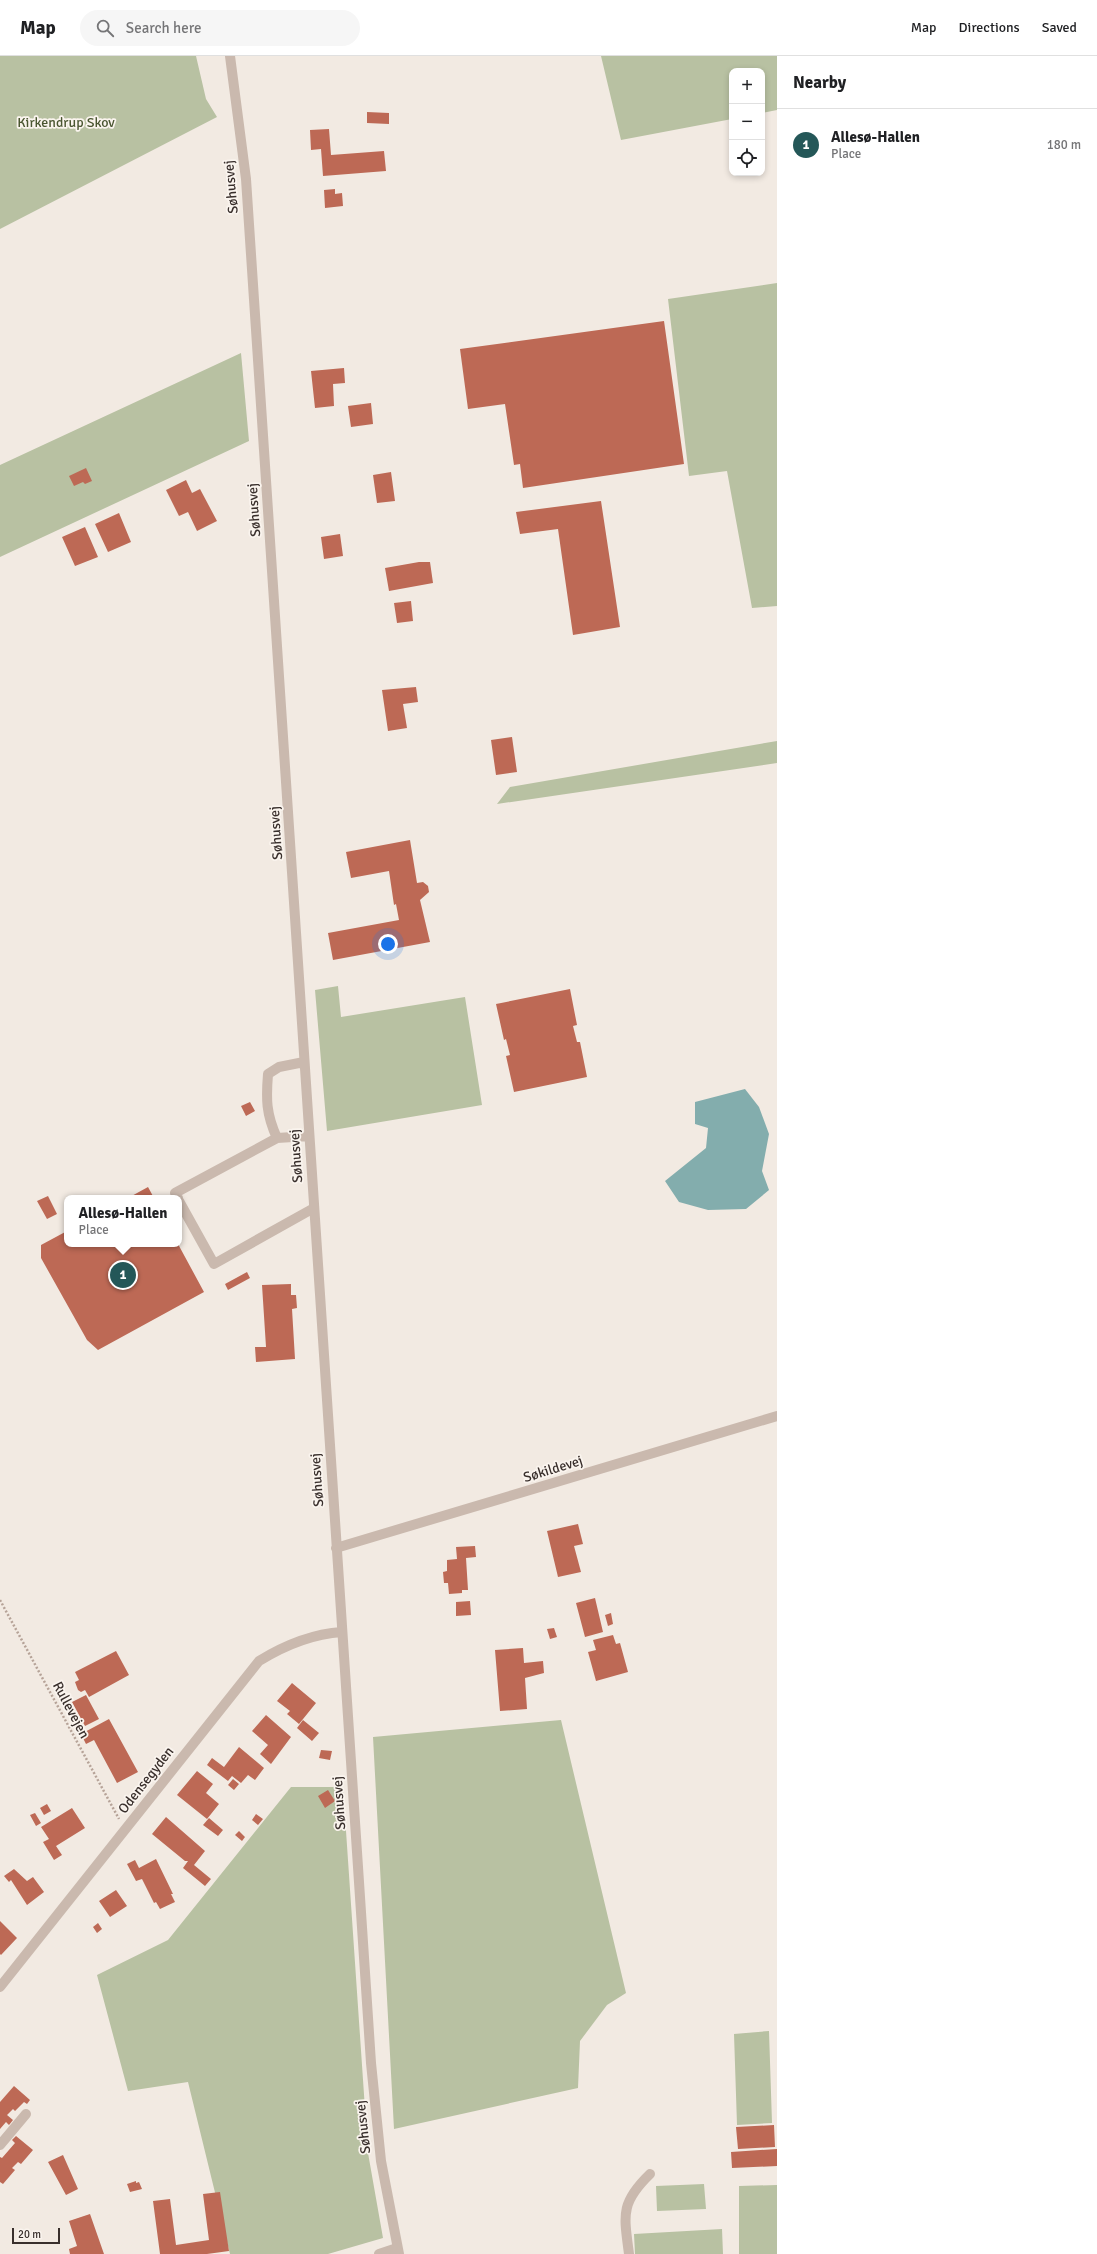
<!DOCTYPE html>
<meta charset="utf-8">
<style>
:root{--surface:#fff;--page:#f6f6f6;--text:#202124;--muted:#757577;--line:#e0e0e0;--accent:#245758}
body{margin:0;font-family:Signika,sans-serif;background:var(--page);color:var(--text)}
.controls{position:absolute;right:12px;top:12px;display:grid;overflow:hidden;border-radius:8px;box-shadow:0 2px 6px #0003}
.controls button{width:36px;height:36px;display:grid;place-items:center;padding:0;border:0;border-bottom:1px solid var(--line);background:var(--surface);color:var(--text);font:20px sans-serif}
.scale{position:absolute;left:12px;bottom:10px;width:48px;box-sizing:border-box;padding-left:4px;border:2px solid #392f2c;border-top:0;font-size:11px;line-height:14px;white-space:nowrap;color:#392f2c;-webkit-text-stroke:3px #faf4ee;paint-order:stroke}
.you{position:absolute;left:388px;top:888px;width:14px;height:14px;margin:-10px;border:3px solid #fff;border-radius:50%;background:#1a73e8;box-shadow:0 0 0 6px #1a73e833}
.badge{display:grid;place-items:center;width:26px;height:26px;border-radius:50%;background:var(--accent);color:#fff;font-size:13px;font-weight:700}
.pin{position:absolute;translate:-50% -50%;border:2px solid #fff;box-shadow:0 1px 4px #0006}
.popup{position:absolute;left:64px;top:1139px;width:118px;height:52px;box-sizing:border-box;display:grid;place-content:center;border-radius:8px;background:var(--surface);filter:drop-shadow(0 1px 3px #0005);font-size:13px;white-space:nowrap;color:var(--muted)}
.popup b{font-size:15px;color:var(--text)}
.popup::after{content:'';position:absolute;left:50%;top:100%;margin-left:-8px;border:8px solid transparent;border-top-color:var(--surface)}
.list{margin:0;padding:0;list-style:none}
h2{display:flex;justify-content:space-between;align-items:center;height:52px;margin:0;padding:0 16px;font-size:17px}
h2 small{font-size:13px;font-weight:400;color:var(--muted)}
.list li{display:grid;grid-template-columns:26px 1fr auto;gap:12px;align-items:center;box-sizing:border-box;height:72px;padding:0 16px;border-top:1px solid var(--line)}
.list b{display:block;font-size:15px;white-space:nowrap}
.list p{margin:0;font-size:13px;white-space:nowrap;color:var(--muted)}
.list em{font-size:13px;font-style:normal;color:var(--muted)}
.icon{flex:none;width:22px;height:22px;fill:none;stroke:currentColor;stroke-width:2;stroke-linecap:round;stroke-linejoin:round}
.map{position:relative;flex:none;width:777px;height:2198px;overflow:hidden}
header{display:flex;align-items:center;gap:24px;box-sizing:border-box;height:56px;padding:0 20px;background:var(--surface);border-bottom:1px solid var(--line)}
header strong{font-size:19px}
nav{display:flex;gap:22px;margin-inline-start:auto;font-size:14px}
.search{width:280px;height:36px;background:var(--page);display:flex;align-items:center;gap:10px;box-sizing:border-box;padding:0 14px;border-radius:22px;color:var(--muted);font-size:15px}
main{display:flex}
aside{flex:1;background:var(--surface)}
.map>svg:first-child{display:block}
.green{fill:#b8c1a2}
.water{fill:#83adad}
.building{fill:#bd6955}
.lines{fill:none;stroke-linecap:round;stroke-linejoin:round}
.path{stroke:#b6a398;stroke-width:2.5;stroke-dasharray:2 2;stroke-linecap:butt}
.minor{stroke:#cab9ae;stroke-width:10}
.labels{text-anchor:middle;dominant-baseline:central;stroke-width:3.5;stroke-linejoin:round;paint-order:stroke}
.park-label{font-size:14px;fill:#4a5631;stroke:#faf4ee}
.street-label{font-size:14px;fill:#392f2c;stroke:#faf4ee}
</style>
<header>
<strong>Map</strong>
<div class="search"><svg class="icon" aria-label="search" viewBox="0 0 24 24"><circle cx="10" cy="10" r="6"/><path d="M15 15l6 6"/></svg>Search here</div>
<nav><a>Map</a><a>Directions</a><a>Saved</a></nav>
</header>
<main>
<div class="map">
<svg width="777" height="2198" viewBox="0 0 777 2198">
<rect width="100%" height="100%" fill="#f2eae2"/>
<path class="green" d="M0,0h196l10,43 11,18 -217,112z
M601,0h176v54l-15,3v-42h-30v48l-111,21z
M777,227v323l-25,2 -25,-137 -38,5 -21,-177z
M241,297l8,88 -249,116v-92z
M777,685v22l-280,41 13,-17z
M338,930l3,31 124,-20 17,108 -155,26 -12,-141z
M561,1664l65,273 -19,12 -27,36 -2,47 -184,41 -21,-392z
M291,1731h52l25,366 15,85 -55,16h-98l-42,-172 -60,9 -31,-116 71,-35z
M769,1975l3,92 -35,2 -3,-91z
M704,2128l2,25 -49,2 -1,-25z
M777,2129v69h-38v-68z
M722,2173l1,25h-88l-1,-20z"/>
<path class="water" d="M745,1033l14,18 10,27 -7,37 7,19 -23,19 -38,1 -29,-8 -14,-21 41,-33 2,-20 -13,-4v-22z"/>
<path class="building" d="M367,56l22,1v11l-22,-1z
M329,73l2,26 53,-4 2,20 -63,5 -2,-27 -10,1 -1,-20z
M335,133v5l7,-1 1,13 -18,2 -1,-18z
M664,265l20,143 -161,24 -3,-24 -6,1 -9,-61 -37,5 -8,-60z
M344,312l1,15 -12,1 1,22 -19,2 -4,-37z
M371,347l2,21 -22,3 -3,-21z
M86,412l6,13 -7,3 -2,-2 -9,4 -5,-10z
M391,416l4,29 -18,2 -4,-28z
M186,424l6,13 8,-4 17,32 -20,10 -9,-19 -9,4 -13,-26z
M601,445l19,126 -47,8 -15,-106 -38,5 -4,-22z
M119,457l12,29 -23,10 -13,-28z
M85,471l13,30 -23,9 -13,-29z
M340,478l3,22 -19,3 -3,-22z
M419,506h11l3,21 -44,8 -4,-23z
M411,545l2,20 -16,2 -3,-20z
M416,631l2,15 -15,2 4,24 -19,3 -6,-41z
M512,681l5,35 -21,3 -5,-35z
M410,784l7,43 6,-1 5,4 1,6 -9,8 10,42 -97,18 -5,-27 71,-13 -3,-16 -2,1 -5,-34 -38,7 -5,-26z
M570,933l7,36 -4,1 4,16h3l7,35 -73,15 -8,-36 4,-1 -4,-16 -2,1 -8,-36z
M250,1046l5,9 -9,5 -5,-10z
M148,1131l6,11h-26z
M48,1140l9,18 -10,5 -10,-18z
M67,1175v13h111l26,48 -106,58 -11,-10 -46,-82v-13z
M247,1216l3,6 -22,12 -3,-6z
M291,1228v11h5l1,13 -5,1 3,50 -39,3 -1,-15h11l-4,-62z
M578,1468l5,20 -9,2 7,26 -23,5 -11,-46z
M475,1490l1,11 -10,1 2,32h-6v3l-13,1 -1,-11h-4l-1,-11 4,-1v-11l10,-1 -1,-12z
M595,1542l8,34 -18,5 -9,-34z
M470,1545l1,14 -15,1v-14z
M611,1557l2,11 -5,2 -3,-11z
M554,1572l3,9 -7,2 -3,-10z
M613,1579l3,9 4,-1 8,29 -32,9 -8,-29 8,-2 -3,-10z
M523,1592l1,15 19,-2 1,12 -19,5 2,31 -27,2 -5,-61z
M116,1595l13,24 -40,22 -4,-7 -4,2 -3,-2 -3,-8 4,-2 -4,-8z
M292,1627l24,20 -17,21 -12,-10 3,-3 -13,-10z
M86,1639l13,24 -14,7 -13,-24z
M266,1659l25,22 -20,27 -11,-10 8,-9 -16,-14z
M109,1663l29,53 -21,11 -23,-43 -8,4 -5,-10z
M303,1664l16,13 -7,8 -15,-13z
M239,1691l25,21 -9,12 -7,-5 -7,8 -9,-7 -4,5 -21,-16 5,-7 12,9z
M321,1694l11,1 -2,9 -11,-2z
M197,1715l16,13 -7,9 13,11 -12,15 -30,-24z
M233,1723l6,5 -5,6 -6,-5z
M328,1734l7,11 -10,7 -7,-12z
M47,1748l4,7 -7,4 -4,-7z
M72,1752l13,20 -29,18 6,9 -8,5 -11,-18 6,-3 -8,-12z
M35,1757l6,10 -5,3 -6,-11z
M256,1758l7,5 -5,6 -6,-5z
M166,1761l39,34 -11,14 17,14 -6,7 -22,-18 5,-7h-3l-33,-27z
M209,1762l14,12 -5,6 -15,-11z
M239,1775l6,6 -3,4 -7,-6z
M156,1803l17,35h-2l4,8 -15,7 -4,-7 -2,1 -12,-24 -6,2 -9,-17 8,-4 4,8z
M14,1813l13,12 6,-4 11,15 -17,13 -16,-25 -2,2 -5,-6z
M116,1834l11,16 -17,11 -11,-16z
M0,1865l17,17 -16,17 -1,-1z
M98,1867l4,6 -5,4 -4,-6z
M14,2030l16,14 -3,4 -3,-2 -9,9 -2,-2 -6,6 6,5 -4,5 -3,-3 -6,7v-27z
M774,2069l1,22 -37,2 -2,-22z
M16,2080l17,14 -12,14 -3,-2 -6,6 3,2 -12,14 -3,-2v-25l2,1 13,-15 -3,-3z
M777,2093v17l-45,2 -1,-16z
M63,2099l15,34 -12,6 -18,-33z
M136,2125v2l3,-1 3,7 -12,3 -3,-8z
M220,2136l9,59 -22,3h-47l-7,-53 17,-2 6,46 33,-5 -6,-46z
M90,2158l14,40h-34l-1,-5 8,-3 -8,-25z"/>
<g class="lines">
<path class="path" d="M0,1544l119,219"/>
<path class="minor" d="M230,0l16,123 125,1884 10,98 18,93
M277,1082c-11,-24 -11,-39 -9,-64l11,-7 25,-5
M178,1142l-3,-5 102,-55 32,-2
M179,1145l35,63 100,-56
M336,1492l441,-132
M0,1931l259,-326c26,-16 52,-27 83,-29
M0,2089l26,-31
M379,2198l18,-6
M629,2198c-5,-39 -9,-51 21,-80"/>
</g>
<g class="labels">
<g class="park-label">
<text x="66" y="66">Kirkendrup Skov</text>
</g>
<g class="street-label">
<text transform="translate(231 131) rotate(-95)">Søhusvej</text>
<text transform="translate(254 454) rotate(-94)">Søhusvej</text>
<text transform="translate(276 777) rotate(-94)">Søhusvej</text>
<text transform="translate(296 1100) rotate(-94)">Søhusvej</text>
<text transform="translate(553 1413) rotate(-17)">Søkildevej</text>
<text transform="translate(317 1424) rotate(-94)">Søhusvej</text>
<text transform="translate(71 1654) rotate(62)">Rullevejen</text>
<text transform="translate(146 1724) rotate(-52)">Odensegyden</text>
<text transform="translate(339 1747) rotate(-94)">Søhusvej</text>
<text transform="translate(363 2071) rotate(-96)">Søhusvej</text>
</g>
</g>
</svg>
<div class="controls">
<button>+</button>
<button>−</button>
<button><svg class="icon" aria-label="locate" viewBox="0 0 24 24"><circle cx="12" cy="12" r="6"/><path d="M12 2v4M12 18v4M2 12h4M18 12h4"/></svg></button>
</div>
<div class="scale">20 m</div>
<div class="you"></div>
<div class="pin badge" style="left:123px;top:1219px">1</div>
<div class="popup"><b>Allesø-Hallen</b>Place</div>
</div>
<aside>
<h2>Nearby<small></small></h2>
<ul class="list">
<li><span class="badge">1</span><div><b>Allesø-Hallen</b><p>Place</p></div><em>180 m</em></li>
</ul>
</aside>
</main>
